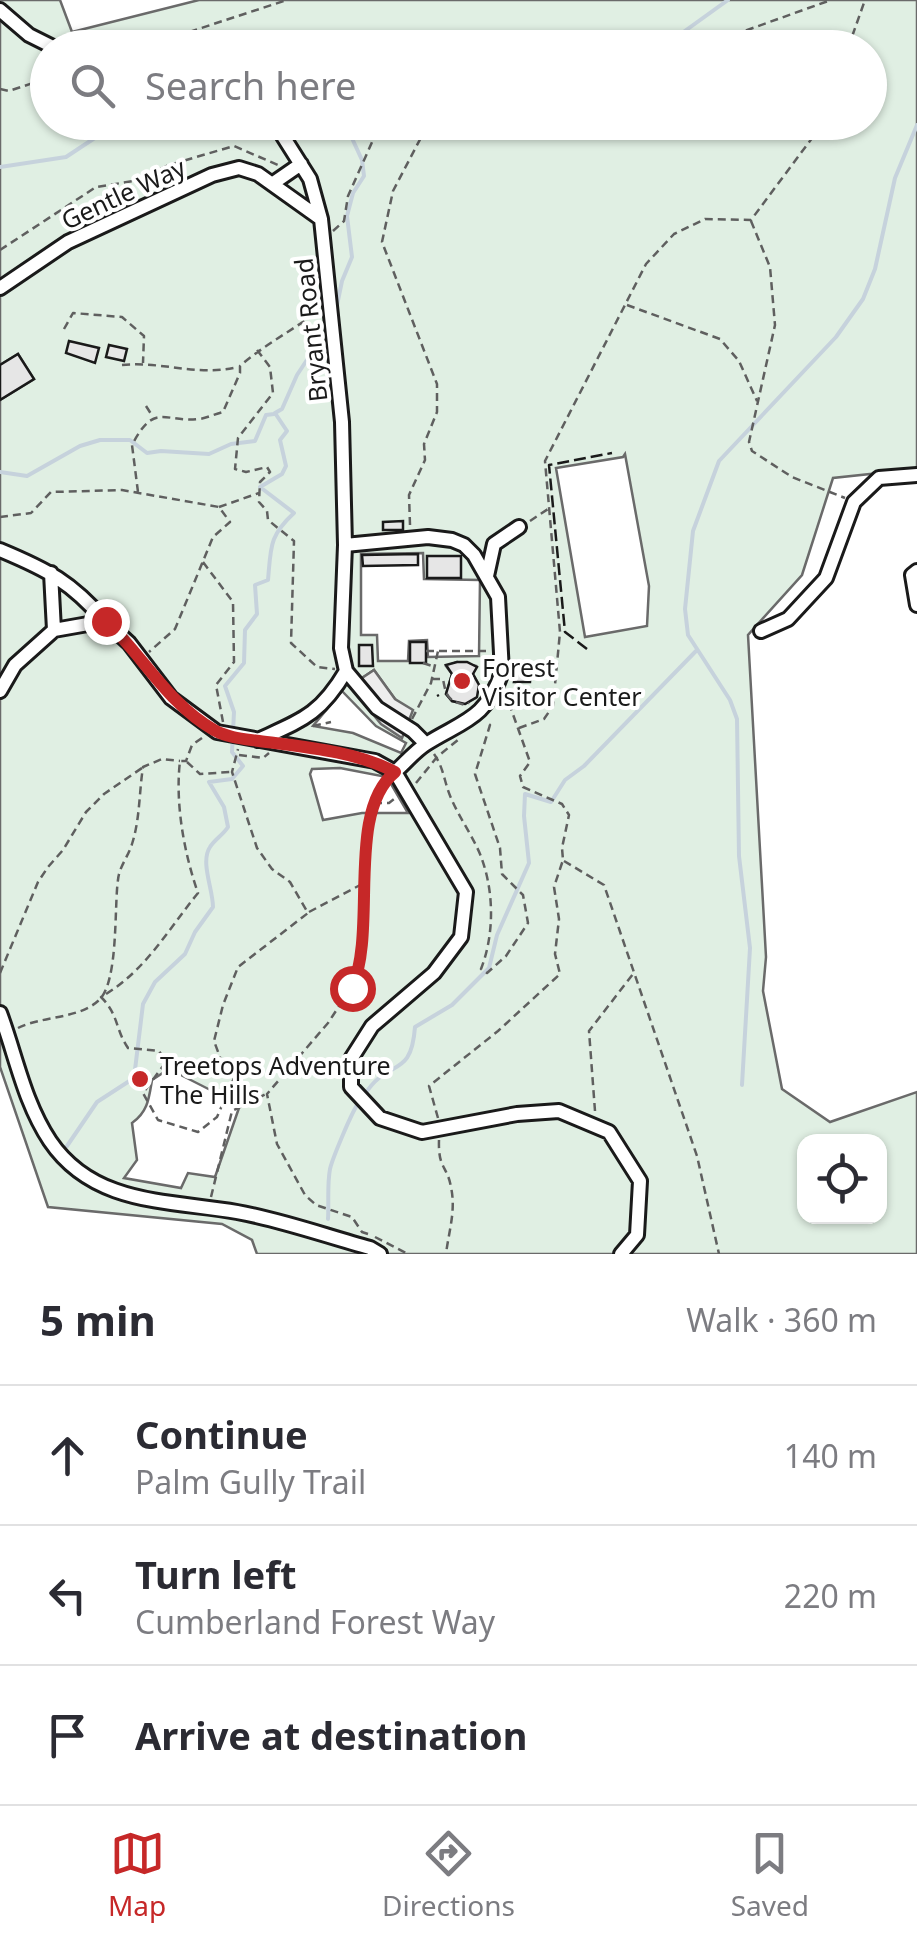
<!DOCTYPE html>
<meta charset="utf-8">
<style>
:root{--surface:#fff;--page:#f7f7f7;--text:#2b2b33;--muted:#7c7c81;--line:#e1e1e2;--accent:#c62828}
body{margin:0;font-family:"Noto Sans",sans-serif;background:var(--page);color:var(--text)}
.controls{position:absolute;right:30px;bottom:30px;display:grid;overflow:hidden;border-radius:20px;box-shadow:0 2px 8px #0004}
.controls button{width:90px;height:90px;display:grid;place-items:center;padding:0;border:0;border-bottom:2px solid var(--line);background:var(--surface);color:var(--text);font:50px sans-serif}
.stop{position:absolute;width:30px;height:30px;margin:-22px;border:8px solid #c62828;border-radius:50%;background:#fff}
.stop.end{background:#c62828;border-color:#fff;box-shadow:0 2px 10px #0008}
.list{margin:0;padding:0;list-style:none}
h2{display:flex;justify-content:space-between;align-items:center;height:130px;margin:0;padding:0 40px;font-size:42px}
h2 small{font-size:32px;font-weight:400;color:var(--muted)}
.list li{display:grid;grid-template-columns:65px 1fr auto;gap:30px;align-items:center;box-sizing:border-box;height:140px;padding:0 40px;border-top:2px solid var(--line)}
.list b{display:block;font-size:38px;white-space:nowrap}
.list p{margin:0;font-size:32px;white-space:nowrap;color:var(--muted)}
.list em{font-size:32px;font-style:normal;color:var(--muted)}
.icon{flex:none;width:55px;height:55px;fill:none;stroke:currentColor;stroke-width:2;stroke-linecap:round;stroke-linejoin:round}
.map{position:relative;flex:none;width:917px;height:1254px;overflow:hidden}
.search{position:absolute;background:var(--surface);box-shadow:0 2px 8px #0004;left:30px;right:30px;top:30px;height:110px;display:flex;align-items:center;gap:25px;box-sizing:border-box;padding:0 35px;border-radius:55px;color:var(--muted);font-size:38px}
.sheet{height:550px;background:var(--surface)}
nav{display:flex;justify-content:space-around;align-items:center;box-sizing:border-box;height:140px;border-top:2px solid var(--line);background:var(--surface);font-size:28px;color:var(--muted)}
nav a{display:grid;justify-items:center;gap:5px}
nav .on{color:var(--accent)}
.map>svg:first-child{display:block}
.green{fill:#e0efe3;stroke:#6a6a6a;stroke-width:2.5;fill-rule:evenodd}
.parking{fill:#ededed;stroke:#6a6a6a;stroke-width:2.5}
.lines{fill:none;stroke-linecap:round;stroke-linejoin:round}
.stream{stroke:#c6d2dc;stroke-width:4}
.building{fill:#e6e6e6;stroke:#1a1a1a;stroke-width:2.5}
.minor-casing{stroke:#1a1a1a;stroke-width:18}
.path{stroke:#5f5f5f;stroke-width:2.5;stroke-dasharray:8 5;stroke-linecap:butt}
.minor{stroke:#fff;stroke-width:12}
.fence{stroke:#1a1a1a;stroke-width:2.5;stroke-dasharray:12 5;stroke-linecap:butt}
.route{stroke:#c62828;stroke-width:12}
.poi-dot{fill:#c62828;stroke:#fff;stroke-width:4}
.labels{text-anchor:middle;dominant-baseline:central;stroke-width:8;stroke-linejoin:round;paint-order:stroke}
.street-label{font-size:25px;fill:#1a1a1a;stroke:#fff}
.poi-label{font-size:25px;fill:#1a1a1a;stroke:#fff;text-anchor:start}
</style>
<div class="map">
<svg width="917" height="1254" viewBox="0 0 917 1254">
<rect width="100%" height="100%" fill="#fff"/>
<path class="green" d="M0,0h60l12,32 127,-32h718v469l-84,9 -31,97 -54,60 18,322 -3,34 19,98 48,33 87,-30v162h-660l-5,-14 -30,-16 -174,-17 -48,-140v-667l34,-21 -16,-25 -18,11zM48,48h822v74h-822zM625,454l24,132 -2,40 -62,11 -29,-169 67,-11zM423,553l1,26 56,1 -1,76 -51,1 -1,-17 -18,1 -1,20h-30l-1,-26h-16v-81zM457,662l19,4 -3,8 6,11 -3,13 -11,6 -13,-3 -6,-7 6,-20 -6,-8zM374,670l21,29 -45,-13zM342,691l34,35 30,17 -5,10 -48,-20 -40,-7zM340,768l47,9 21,36h-46l-39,7 -13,-46 2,-5zM169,1069l71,36 -25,72 -27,-4 -7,15 -57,-10 13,-18 -5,-37c16,-11 17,-25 20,-43zM804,1142h76v74h-76z"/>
<path class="parking" d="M374,670l21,29 18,11 -11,28 -21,-14 -31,-38z"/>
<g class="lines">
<path class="stream" d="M457,48l33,-14 174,12 64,-46
M305,122l23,5 17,-4
M0,167l66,-10 53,-35
M336,310l6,-29 10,-24 -5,-41 6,-23 11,-17 -2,-16 -17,-37
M0,472l27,4 53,-30 20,-6h30l17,13 14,-2 48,3 22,-10 24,-3 11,-26 8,-1
M742,1085l8,-137 -11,-92 -2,-137 -7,-19 -42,-65 -3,-26 8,-78 26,-70 117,-124 27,-38 12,-30 20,-91 22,-53
M365,1094c24,-37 46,-14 50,-67l37,-22 37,-37 8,-33 32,-72 -5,-47 1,-22 26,8 14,-22 19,-14 112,-115
M67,1146l30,-44 37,-24 9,-74 12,-22 30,-28 10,-22 18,-25c0,-18 -13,-45 -3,-60 5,-8 13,-12 18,-20l-4,-20 -15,-25 23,-3 11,-13 -11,-14 2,-40 -9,-26 19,-23 1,-33 12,-16 -2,-29 13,-5c3,-33 1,-44 26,-67l-34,-26 22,-13 4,-8 -6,-26 7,-9 -12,-18 7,-4 15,-34 31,-47
M328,1219c1,-16 -1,-34 2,-50 2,-9 23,-61 30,-68"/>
</g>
<path class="building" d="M69,341l30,7 -4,15 -29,-10z
M109,345l18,4 -3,12 -18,-4z
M18,354l16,25 -34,21v-35z
M403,521v9h-20v-8z
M418,554v11l-55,1 -1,-11z
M427,556h34v22h-34z
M410,642h16v21h-16z
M359,645h13l1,21h-14z
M457,662h10l10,5 -4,7 6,11 -2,12 -12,7 -13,-3 -6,-7 6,-20 -6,-9z
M517,668h14l-1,14h-16z"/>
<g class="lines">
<defs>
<path id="minor" d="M0,10l29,25 26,13
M272,184l29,-20
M0,288l68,-46 144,-67 27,-7 19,6 63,45
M345,545l83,-8 24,3 12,5 10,10 24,42 4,75c-16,48 -40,49 -76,72 -11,7 -21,19 -31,28
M0,550c48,20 71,32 105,71
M917,571l-5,4 5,30
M51,573l3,57
M487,576l7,-32 25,-17
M761,631l27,-12 38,-41 28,-76 25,-24 38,-3
M346,671l31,37 36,23 13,13
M0,691l15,-26 39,-35 51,-9 24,22 42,55 46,34 158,29 20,11 71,120 -5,45 -27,36 -62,53 -21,33v28l29,31 42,14 95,-18 42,-3 50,21 31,49 -3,54 -16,19
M258,740c44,-20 62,-25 88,-69l-5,-23 4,-103 -3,-123 -21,-203 -11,-40 -36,-57
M0,1013c16,43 24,89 50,128 44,65 120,59 187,71 45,8 89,24 133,36l10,6"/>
</defs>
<use href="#minor" class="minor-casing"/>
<path class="path" d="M140,48l147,-48
M697,48l134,-48
M848,48l17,-48
M0,89l9,2 39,-13
M365,122l22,11
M751,221l19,46 5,58 -26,117 3,9 40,26 53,21
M333,231l11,-10 4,-25 25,-56 6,-5 47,-8
M0,250l96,-63 38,-6 35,-16 65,-19 44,19
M627,305l93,34 19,22 18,40
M64,329l9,-16 49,4 22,19 -1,27
M257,350l13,17 3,26 -35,45 -3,31 11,3 21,-5 3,5 -10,10 -1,20 8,9 1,9 26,21 -3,102 26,24 18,2
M122,365c42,-4 75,12 116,2
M146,406l7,11
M138,492l-6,-47c23,-44 32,-22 67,-26 8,-1 16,-5 24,-7l17,-39v-7c24,-21 53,-36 80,-56
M219,507l40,-14
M0,517l31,-4 20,-21 71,-2 97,17 11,15 -17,15 -38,92 -26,23
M530,521l18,-12
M410,525l-1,-30 16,-35 -1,-16 13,-32v-28l-55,-142 11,-51 34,-65 17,-4
M203,562l30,40 1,60 -18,23 7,37
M426,651h64
M423,663l9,3
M432,679h11c3,17 5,22 22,26l4,-2
M412,719l19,-36 7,-32
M313,726l18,-4
M519,728l25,-9 9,-13 7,-74 -15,-171 101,-197 28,-30 31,-15 46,1 73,-98
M202,738l-10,7 -6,16h-6c-5,42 4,92 18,132 -31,38 -53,79 -97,104 18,18 14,32 27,51l31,3 7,11 -23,31 15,27 40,12 19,-15 17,-39 -13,-18 -7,-19 9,-36 15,-38 70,-54 -18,-31 -18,-13 -15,-21 -25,-76 6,-23
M434,754c10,14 10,28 17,44 8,19 21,37 29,56 14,35 15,79 1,115l6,4 19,-17 22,-33 -5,-28 -21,-21 -2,-26 -25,-74 15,-49 -4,-3
M239,755l24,3 6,-5
M187,762l13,12 30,-2
M416,783l21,-26 22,-18
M374,803h15l9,-7
M564,861l40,24 93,271 22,98
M309,912l55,-29
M0,973l38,-91 10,-15 15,-17 23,-38 18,-18 38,-26
M18,1028c24,-12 60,-9 80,-27 21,-17 16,-95 20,-121 1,-13 10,-23 14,-36 8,-25 7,-51 11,-77l19,-8 18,2
M595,1111l-6,-80 44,-57
M438,1118l-9,-32 69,-55 62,-57 -5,-20 4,-35 -5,-32 9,-27 -1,-12 7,-33 -7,-11 -39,-17 -3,-11 10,-14 -25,-70
M439,1140c-1,29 8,25 12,47 5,24 -2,43 -5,67
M211,1197l21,-86 34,-17
M368,1234l-6,-2 -10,-15 -36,-12 -11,-10 -28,-51 -10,-50 61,-71 23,-35 10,-20 4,-111 7,-50 15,-27
M375,1237l33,17"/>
<use href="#minor" class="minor"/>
<path class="fence" d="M587,649l-22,-17 -16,-167 63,-12
M437,696l2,-1"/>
</g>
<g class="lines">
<path class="route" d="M106,621c37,35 62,83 108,109 14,8 31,9 45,11 45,6 96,10 136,31 -50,41 -17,157 -43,216"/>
</g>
<g class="poi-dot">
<circle cx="462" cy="681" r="10"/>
<circle cx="140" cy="1079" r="10"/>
</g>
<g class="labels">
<g class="street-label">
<text transform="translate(123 193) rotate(-25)">Gentle Way</text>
<text transform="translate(310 330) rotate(-96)">Bryant Road</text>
</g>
<g class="poi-label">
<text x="482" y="667">Forest<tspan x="482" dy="29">Visitor Center</tspan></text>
<text x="160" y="1065">Treetops Adventure<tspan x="160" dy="29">The Hills</tspan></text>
</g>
</g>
</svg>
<div class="controls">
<button><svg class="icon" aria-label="locate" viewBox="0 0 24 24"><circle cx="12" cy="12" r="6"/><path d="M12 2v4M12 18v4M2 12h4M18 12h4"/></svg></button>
</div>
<div class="stop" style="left:352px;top:988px"></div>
<div class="stop end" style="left:106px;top:621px"></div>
<div class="search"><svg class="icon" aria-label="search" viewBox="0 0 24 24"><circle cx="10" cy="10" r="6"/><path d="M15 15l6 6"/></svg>Search here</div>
</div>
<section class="sheet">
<h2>5 min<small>Walk · 360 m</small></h2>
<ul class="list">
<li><svg class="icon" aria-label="ahead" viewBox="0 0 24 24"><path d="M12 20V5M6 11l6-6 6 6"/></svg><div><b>Continue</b><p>Palm Gully Trail</p></div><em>140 m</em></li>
<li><svg class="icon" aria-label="left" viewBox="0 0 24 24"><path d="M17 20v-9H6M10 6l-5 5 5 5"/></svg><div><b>Turn left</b><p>Cumberland Forest Way</p></div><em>220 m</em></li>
<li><svg class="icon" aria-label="arrive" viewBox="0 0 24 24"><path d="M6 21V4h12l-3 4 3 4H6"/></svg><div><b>Arrive at destination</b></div></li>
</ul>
</section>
<nav>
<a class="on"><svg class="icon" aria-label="map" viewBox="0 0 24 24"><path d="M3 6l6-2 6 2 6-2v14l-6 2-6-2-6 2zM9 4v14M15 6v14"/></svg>Map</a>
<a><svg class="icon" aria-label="directions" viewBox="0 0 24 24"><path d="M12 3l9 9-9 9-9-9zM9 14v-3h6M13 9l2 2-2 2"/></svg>Directions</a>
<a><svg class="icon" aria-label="saved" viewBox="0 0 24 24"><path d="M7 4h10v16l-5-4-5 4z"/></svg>Saved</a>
</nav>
